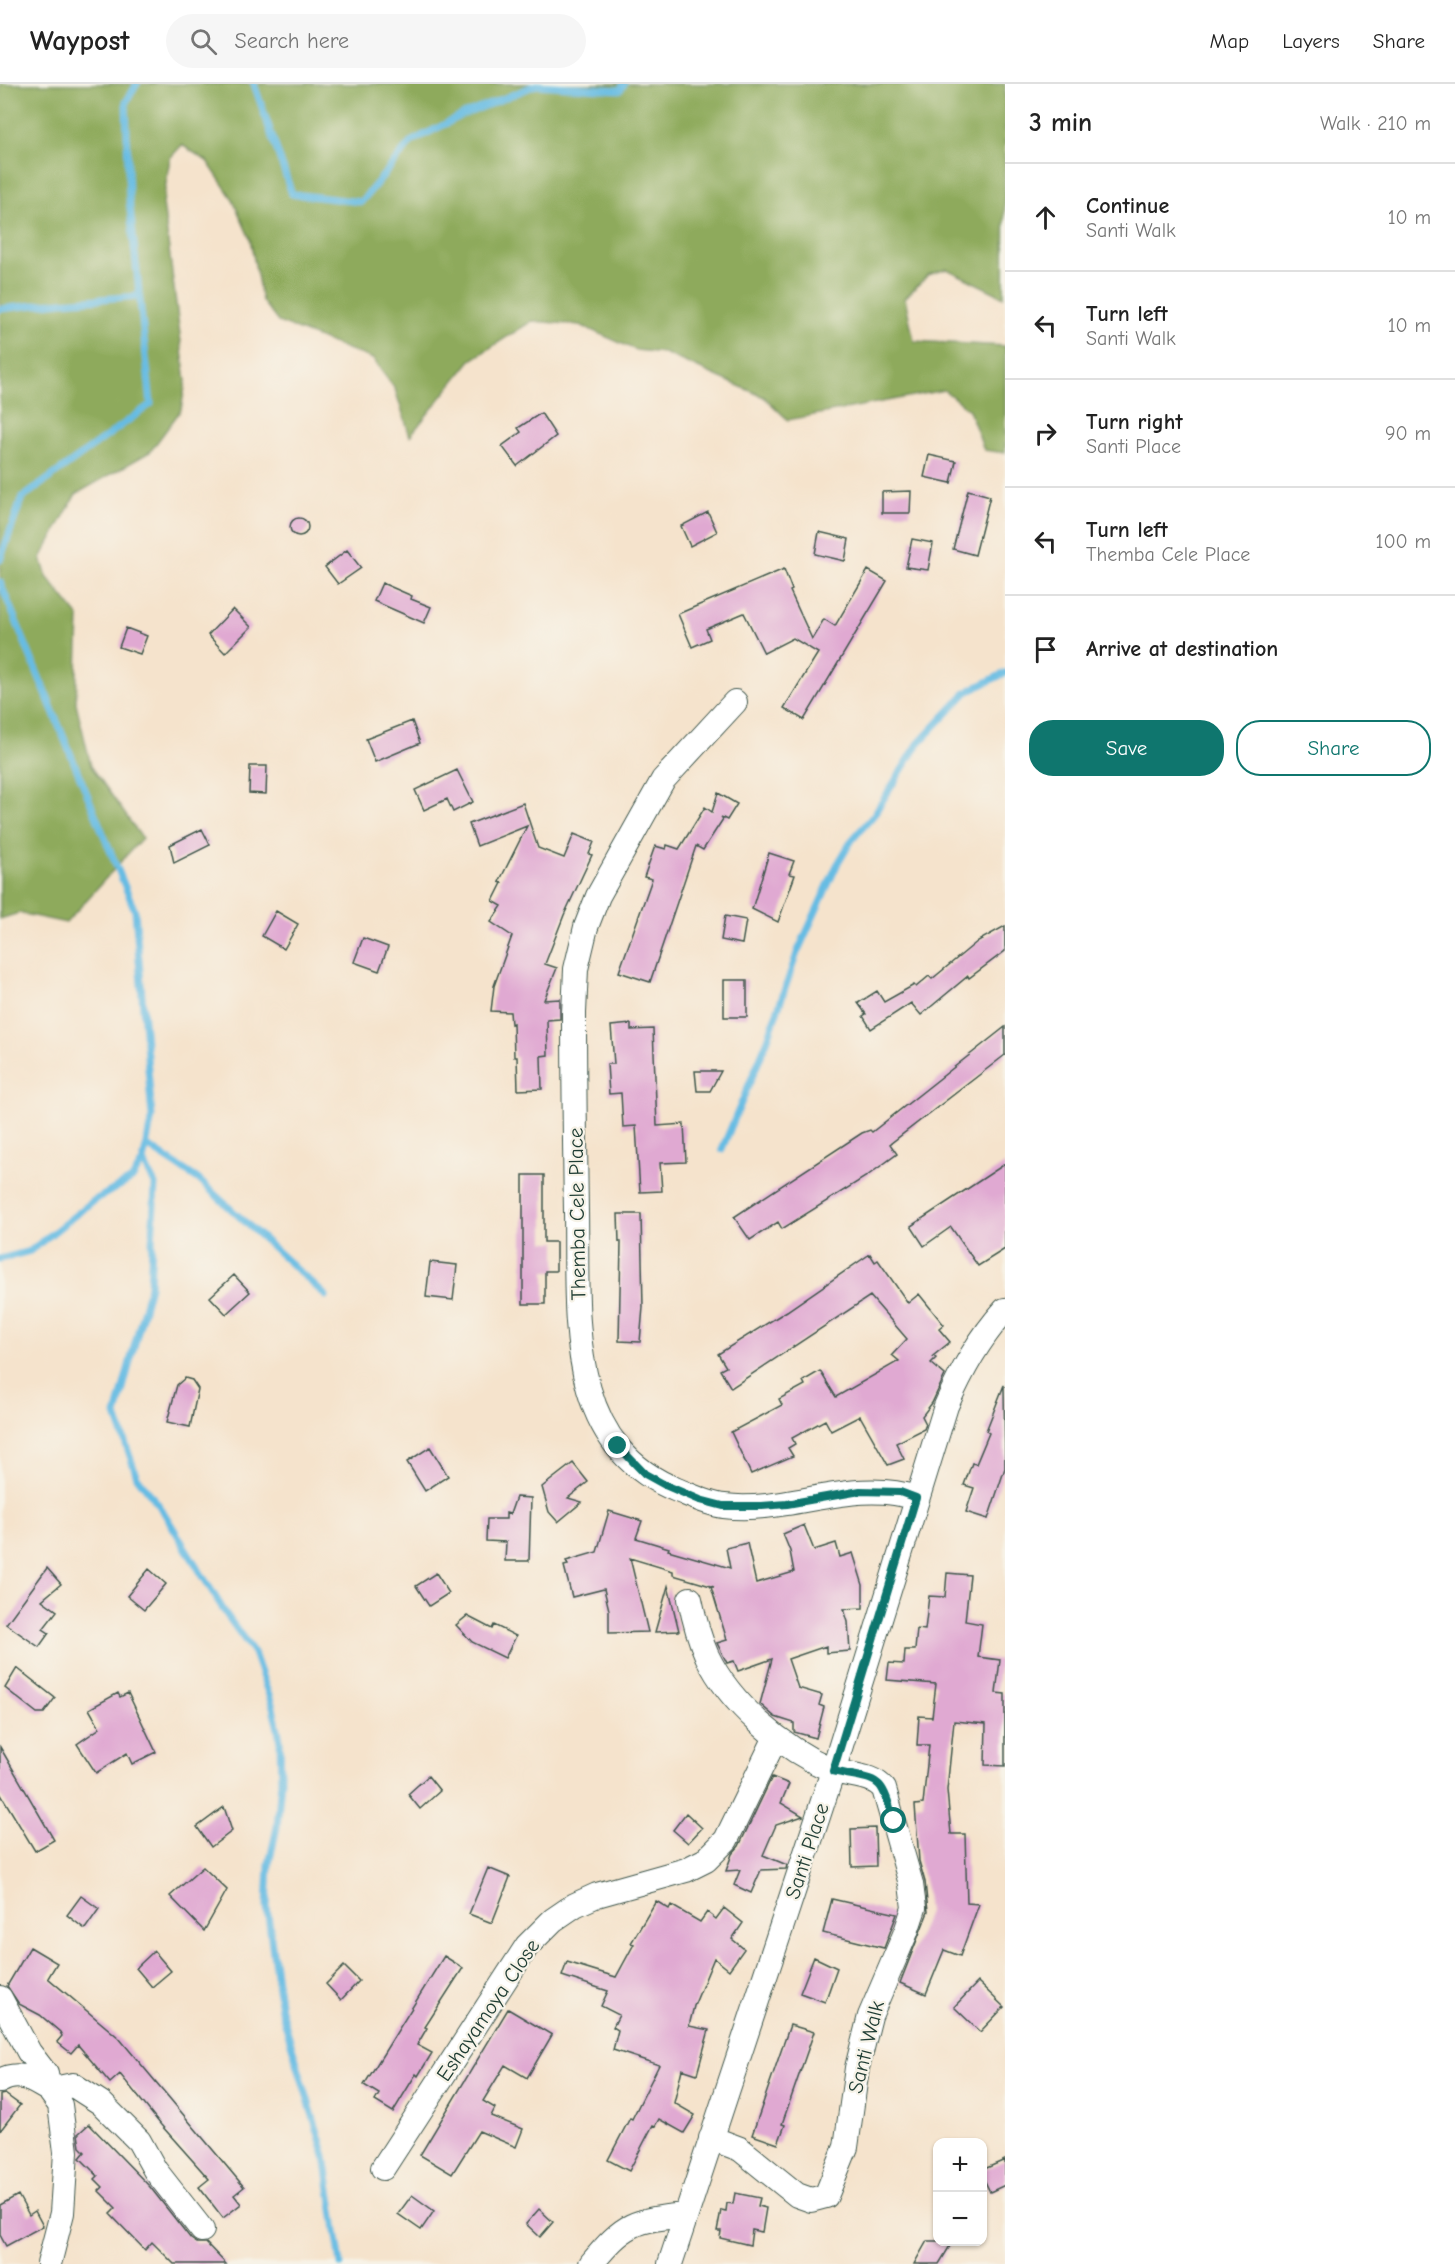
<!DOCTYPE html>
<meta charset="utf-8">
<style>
:root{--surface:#fff;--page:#f6f6f6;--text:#222;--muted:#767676;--line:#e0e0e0;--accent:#0f766e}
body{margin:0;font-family:"Comic Neue",sans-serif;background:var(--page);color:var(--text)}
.controls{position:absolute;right:18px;bottom:18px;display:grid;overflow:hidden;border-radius:12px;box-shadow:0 2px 4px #0004}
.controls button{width:54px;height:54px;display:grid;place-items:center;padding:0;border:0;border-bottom:2px solid var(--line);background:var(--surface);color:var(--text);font:30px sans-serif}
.stop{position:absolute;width:18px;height:18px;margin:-14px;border:4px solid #0f766e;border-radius:50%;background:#fff}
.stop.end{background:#0f766e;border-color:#fff;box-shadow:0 2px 6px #0008}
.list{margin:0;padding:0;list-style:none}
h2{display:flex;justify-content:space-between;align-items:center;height:78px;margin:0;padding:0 24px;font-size:26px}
h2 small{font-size:20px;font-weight:400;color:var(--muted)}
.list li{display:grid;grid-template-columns:39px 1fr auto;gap:18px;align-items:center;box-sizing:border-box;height:108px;padding:0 24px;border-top:2px solid var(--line)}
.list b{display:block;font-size:22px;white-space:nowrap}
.list p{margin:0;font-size:20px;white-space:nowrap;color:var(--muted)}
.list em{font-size:20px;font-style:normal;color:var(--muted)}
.actions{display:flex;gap:12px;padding:18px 24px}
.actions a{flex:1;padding:14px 0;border:2px solid var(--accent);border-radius:24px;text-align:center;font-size:21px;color:var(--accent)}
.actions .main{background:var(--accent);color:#fff}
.icon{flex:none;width:33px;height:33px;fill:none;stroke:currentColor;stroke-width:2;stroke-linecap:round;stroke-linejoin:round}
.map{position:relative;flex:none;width:1005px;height:2180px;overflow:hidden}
header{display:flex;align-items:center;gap:36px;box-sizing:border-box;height:84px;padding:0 30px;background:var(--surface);border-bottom:2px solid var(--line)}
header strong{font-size:28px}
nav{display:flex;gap:33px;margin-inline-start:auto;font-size:21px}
.search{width:420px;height:54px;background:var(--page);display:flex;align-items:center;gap:15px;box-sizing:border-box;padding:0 21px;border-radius:33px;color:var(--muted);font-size:22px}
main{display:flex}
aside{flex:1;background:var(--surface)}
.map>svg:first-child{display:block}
.forest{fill:#8eaa5c;stroke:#567448;stroke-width:1.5}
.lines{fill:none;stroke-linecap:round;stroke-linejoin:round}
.stream{stroke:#66bce3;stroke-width:7}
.building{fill:#e0a9d2}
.street-casing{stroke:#3f564b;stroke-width:26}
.street{stroke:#fff;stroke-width:24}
.route{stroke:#0f766e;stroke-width:8}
.labels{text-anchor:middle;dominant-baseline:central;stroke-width:4.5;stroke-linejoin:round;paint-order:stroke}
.street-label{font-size:21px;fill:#1f3d34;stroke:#f7f3e8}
</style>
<header>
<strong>Waypost</strong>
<div class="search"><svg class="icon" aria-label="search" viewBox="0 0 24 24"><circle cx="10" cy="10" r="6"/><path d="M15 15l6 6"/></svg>Search here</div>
<nav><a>Map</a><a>Layers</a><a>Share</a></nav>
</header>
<main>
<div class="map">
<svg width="1005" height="2180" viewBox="0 0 1005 2180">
<rect width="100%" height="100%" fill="#f7f3e8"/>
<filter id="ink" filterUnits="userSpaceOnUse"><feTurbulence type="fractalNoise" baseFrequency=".0167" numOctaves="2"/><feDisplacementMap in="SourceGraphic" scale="12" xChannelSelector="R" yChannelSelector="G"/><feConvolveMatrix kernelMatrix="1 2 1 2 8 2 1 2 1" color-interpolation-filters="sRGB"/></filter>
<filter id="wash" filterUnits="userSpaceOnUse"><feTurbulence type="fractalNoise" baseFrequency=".008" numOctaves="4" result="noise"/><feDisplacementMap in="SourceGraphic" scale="24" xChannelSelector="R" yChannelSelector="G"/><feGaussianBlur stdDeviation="1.35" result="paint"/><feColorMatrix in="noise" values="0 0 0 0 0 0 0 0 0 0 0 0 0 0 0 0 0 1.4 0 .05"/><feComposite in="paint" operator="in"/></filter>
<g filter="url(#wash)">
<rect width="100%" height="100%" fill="#f5e3cc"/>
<path class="forest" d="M0,0h1005l-1,213 -57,-28 -19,6 -23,23 9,43 91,5v107l-21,-3 -15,-40 -25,-20 -156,30 -24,-23 -100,-44 -28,-3 -56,-25 -48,-4 -61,39 -61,76 -15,-47 -22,-30 -95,-37 -16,-21 -12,-62 -18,-41 -25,-37 -25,-16 -12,13 -7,45 23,178 -5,29 -31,42 -74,42 -35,64 6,19 32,40 -3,86 15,63 51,72 -76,85 -47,-10 -19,6z"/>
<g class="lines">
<path class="stream" d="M254,0l38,110 69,8 51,-61 51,-26 73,-30 84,5 4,-6
M0,225l61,-7 79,-6
M0,476l22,-62 129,-94 -22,-206 -3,-96 11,-18
M0,498l135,329 17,206 -9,44 -11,18 -39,22 -63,50 -30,8
M146,1061l52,34 128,117
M722,1065l46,-110 29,-86 40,-88 15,-25 21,-24 45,-72 49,-52 38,-19
M143,1077l12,23 -5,102 -34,129 21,62 24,31 65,106 28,39 19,54 7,32 1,42 -4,46 -8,37 -2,43 6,46 8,57 44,146 16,108"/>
</g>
<g id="blocks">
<path class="building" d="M541,329l15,23 -39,30 -15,-20 19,-14 -3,-4z
M929,371l27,6 -5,22 -27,-6z
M968,406l22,6 -15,59 -22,-6z
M911,407l-1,22h-28v-21z
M708,428l9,20 -27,14 -9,-20z
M290 443a9 9 0 1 1 18 0a9 9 0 1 1-18 0Z
M819,448l30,7 -4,22 -30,-7z
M912,455l21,4 -5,27 -22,-3z
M347,466l14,18 -23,16 -13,-17z
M784,485l8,21 -2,1 22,48 12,-20 11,7 33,-56 19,11 -83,139 -20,-12 34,-55 -25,-15 -29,15 -20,-40 -38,16 4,10 -18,8 -14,-33z
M382,499l30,13 -1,3 20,8 -7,16 -50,-22z
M233,525l18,18 -26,26 -17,-18z
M126,544l21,8 -7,18 -21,-7z
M412,637l8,22 -45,19 -9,-23z
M250,682h17l-1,28 -17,-1z
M457,686l16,32 -20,10 -6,-13 -23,11 -9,-20z
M718,709l19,11 -10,16 -6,-3 2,2 -20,31 -7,-4 -46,136 -31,-10 33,-93 -8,-2 11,-31 11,3 1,-4 12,4 26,-42 7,5z
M523,719l15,45 26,10 10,-24 20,8 -5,12 3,1 -28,60 -19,49 12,4 -13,32 16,-1v20l-13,1 1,35 -7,1 1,33 -24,1 -1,-33h-3l-1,-34 -2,1 -1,-12 -19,-1 3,-25 18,-50 -21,-14 11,-16 -9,-5 9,-18 -3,-1 28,-56 -50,20 -8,-22z
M202,745l8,16 -36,18 -4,-18z
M769,769l25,8 -5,13 6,1 -17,47 -26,-13z
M276,827l22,13 -14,25 -22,-13z
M725,832l21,4 -4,24 -21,-4z
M1005,842v25l-36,27 -1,-2 -47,39 -10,-12 -40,26 -8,-13 3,-2 -8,-11 19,-12 7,11 30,-17 2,2 13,-11 3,3 46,-38z
M363,854l25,9 -9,24 -25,-9z
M724,896h23v37h-23z
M631,940v6l22,-1 4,97 27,-2 2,38 -26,1 2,28 -22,1 -4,-66 -13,1 -2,-34 -12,1 -2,-30h7l-3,-38z
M1005,943v28l-115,89 7,10 -30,22 -85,53 -4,-7 -28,18 -16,-23 128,-84 8,-3 2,2z
M695,987h26l-11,20h-13z
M1005,1080v85l-27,17 -27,-39 -27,19 -13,-20z
M523,1091h21v67h12v29h-11v33h-22z
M618,1130h23l2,93 -3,35 -21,-1 2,-99h-2z
M870,1170l5,8 3,-2 30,43 11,-9 25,31 -5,4 11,13 -17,14 3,2 -5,5 14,12 -13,28 -10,13 4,8 -2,5 -28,14 8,16 -16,6 -28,-49 -29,15 -6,-11 -33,18 3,6 -7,4 5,8 -42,18 -20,-42 51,-27 -3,-6 26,-14 -2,-4 17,-10 16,26 63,-36 -7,-6 15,-16 -37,-43 -139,92 -11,-18 6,-3 -8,-13 69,-43z
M430,1178l27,3 -4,35 -27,-3z
M234,1191l16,17 -24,22 -16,-17z
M185,1294l7,2 6,9 -8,38 -23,-5 10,-37z
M1004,1301l1,83 -17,51 -22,-7 8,-24 -10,-3 8,-22 4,1 13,-31 -3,-2z
M430,1363l18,29 -23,15 -18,-29z
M573,1379l15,19 -20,16 14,4 -24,20 -9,-10 -7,-25z
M516,1413l15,1 -2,63h-24l1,-19 -20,-1 1,-22h19v-6l4,1z
M609,1427l33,10 -6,17 33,10 -1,2 62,18 -4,-20 21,-5 9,40 38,-11 -4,-21 -7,-17 21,-9 10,25 22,-7 4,14 13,-4 10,32v23l-19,1 4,13 2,29 -24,2v-7l-38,13 10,29 24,7 -3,10 5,2 -8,31 -22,-6v-9l-19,-6 -15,-13 12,-45 -34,12 -4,-10 -7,2 -10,-20 10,-3 -16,-53h3l-41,-12v-4l-43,-13 18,74 -39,1v-23l-5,-21 -32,8 -8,-31 4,-1 -2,-4 31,-9z
M47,1484l14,16 -19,16 15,11 -14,18 6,4 -10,14 -33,-23z
M149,1485l17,15 -22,26 -17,-14z
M436,1489l13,20 -20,13 -13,-20z
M947,1489l23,2 -5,46 17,3 -4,33 22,3 -4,33 9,1v72l-20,-1 1,-41 -32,-3 -7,69 4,44h14l2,69 12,1 -19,52 -16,-6 -18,44 -26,-11 28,-71 -3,-30 -6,-21 -4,-56 8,-1 6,-59h-12l2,-29 13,1 4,-33 -49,-4 2,-17 15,1 1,-14h10l2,-21 8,1 4,-34 16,1z
M668,1502l11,45 -24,1z
M467,1532l25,13 2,-4 22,11 -11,22 -33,-16 -16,-17z
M17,1584l38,30 -11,15h-7l-32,-25z
M118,1609l2,4 8,-4 28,59 -24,12 -5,-11 -31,20 -19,-29 23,-16 -11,-19z
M0,1663l54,93 -19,11 -35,-58z
M428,1692l12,15 -20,18 -12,-15z
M772,1693l17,7 -8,19 22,13 -27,9 -13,30 24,10 -1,4 -25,1 -10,23 -17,-8 6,-15 -14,1 6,-17 7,-8z
M224,1723l8,24 -21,16 -14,-20z
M686,1729l16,15 -14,15 -15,-13z
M875,1744l1,38 -24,1 -1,-38z
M203,1783l24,23 -23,41 -34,-35z
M488,1784l22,9 -18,46 -23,-9z
M81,1812l18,13 -14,20 -18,-14z
M832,1815l65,15 -13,34 -61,-15z
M656,1817l13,8 2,-4 29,17 7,-10 9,7 8,-11 19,15 -11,16 12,10 -15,21 -15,-12 -20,48 -5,20 20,4 -12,44 -15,-5 -8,34 21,12 -11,18 -25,-14 -4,7 -2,-1 -24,46 -21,-11 22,-42 2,1 27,-54 -46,-15 5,-20 -5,-3 6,-12 -18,-9 7,-15 -46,-15 5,-14 49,15 18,-33 -3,-1z
M30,1863l27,16 -9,15 71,60 125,149 -10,8 7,9 -18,14 -24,-31 10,-8 -48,-54 -41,-51 -10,9 -32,-38 -7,8 -14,-11 5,-6 -2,-4 -20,-17 -21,-11 -12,-18z
M154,1867l17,20 -19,16 -16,-19z
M444,1872l19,12 -38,59 2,1 -10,17 15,8 -14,23 -2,-2 -23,38 -18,-11 4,-7 -15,-9z
M814,1873l23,11 -12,34 -25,-9z
M344,1882l15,15 -18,19 -15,-16z
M978,1898l26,25 -24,25 -26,-25z
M508,1925l44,26 -25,43 -22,-13 -22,36 12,7 -4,8 32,13 -7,18 -37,-16 -27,43 -32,-19z
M790,1941l24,7 -32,92 3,1 -7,19 -26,-9z
M5,2010l15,11 -20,26v-36z
M89,2040l61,63 41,52 6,4h9l20,21h-52l-22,-22 -7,8 -35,-36 6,-6 -17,-17 4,-4 -8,-8 3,-3 -18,-18 5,-6 -5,-5 -2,-13z
M1005,2076v25l-15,7 -8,-17v-5z
M735,2109l25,5 -2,8 8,2 -4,24 -10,-2 -2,15 -30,-7 1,-7h-4l4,-21 5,1 1,-8 6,1z
M18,2111l11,20 6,-4 8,15 -37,20 -6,-11v-30z
M412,2111l22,16 -13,19 -23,-16z
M539,2125l14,13 -13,15 -14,-13z
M927,2157h26l-14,23h-25z"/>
</g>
</g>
<g filter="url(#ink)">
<use href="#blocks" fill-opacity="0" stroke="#3f564b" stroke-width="1.5"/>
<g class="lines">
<defs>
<path id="street" d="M735,618l-72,78 -65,116 -12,31 -10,42 -2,44c0,66 1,133 2,199 2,100 -13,233 101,278 15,6 31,14 47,16 65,8 129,-29 192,-8
M690,1515c4,20 9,39 17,57 23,48 75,92 123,113 18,8 41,4 54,20l27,95 3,24 -8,24 -36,84 -13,52 -11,79 -20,49 -15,4 -14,-5 -57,-46 -29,-11
M0,1914l29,54 17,22 3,16 11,15 6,47 -4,61 -13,51
M0,1997c20,-11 31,-1 49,9
M49,2006l24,-5 28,18 38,38 16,29 47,60
M383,2084l144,-222 26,-26 22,-15 22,-10 89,-25 20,-10 20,-20 50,-103
M591,2180c34,-41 43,-44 95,-49
M670,2180l163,-493 113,-365c16,-36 33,-67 59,-96"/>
</defs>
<use href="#street" class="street-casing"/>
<use href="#street" class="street"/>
</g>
</g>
<g class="lines" filter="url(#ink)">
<path class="route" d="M618,1362l27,28 20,11 35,15 23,6h39l25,-2 73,-13 40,1 16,6 -83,273c46,11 47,1 61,50"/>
</g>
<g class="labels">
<g class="street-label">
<text transform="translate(577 1130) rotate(-91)">Themba Cele Place</text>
<text transform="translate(807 1767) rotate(-72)">Santi Place</text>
<text transform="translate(488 1926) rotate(-56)">Eshayamoya Close</text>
<text transform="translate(866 1963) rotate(-76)">Santi Walk</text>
</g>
</g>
</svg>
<div class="controls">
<button>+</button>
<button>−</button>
</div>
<div class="stop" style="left:894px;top:1737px"></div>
<div class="stop end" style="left:618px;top:1362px"></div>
</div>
<aside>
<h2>3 min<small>Walk · 210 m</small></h2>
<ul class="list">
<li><svg class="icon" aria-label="ahead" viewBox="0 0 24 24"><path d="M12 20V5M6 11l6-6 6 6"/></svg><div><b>Continue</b><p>Santi Walk</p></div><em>10 m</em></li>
<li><svg class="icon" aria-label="left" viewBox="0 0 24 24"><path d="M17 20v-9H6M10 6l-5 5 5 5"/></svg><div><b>Turn left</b><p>Santi Walk</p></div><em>10 m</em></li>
<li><svg class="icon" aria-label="right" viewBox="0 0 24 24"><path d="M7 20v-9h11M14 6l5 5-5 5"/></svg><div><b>Turn right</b><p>Santi Place</p></div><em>90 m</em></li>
<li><svg class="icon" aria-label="left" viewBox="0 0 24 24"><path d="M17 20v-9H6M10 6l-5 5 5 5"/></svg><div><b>Turn left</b><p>Themba Cele Place</p></div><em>100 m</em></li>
<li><svg class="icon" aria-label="arrive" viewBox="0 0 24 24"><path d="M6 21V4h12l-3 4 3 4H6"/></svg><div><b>Arrive at destination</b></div></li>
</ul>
<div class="actions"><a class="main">Save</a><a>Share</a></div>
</aside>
</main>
